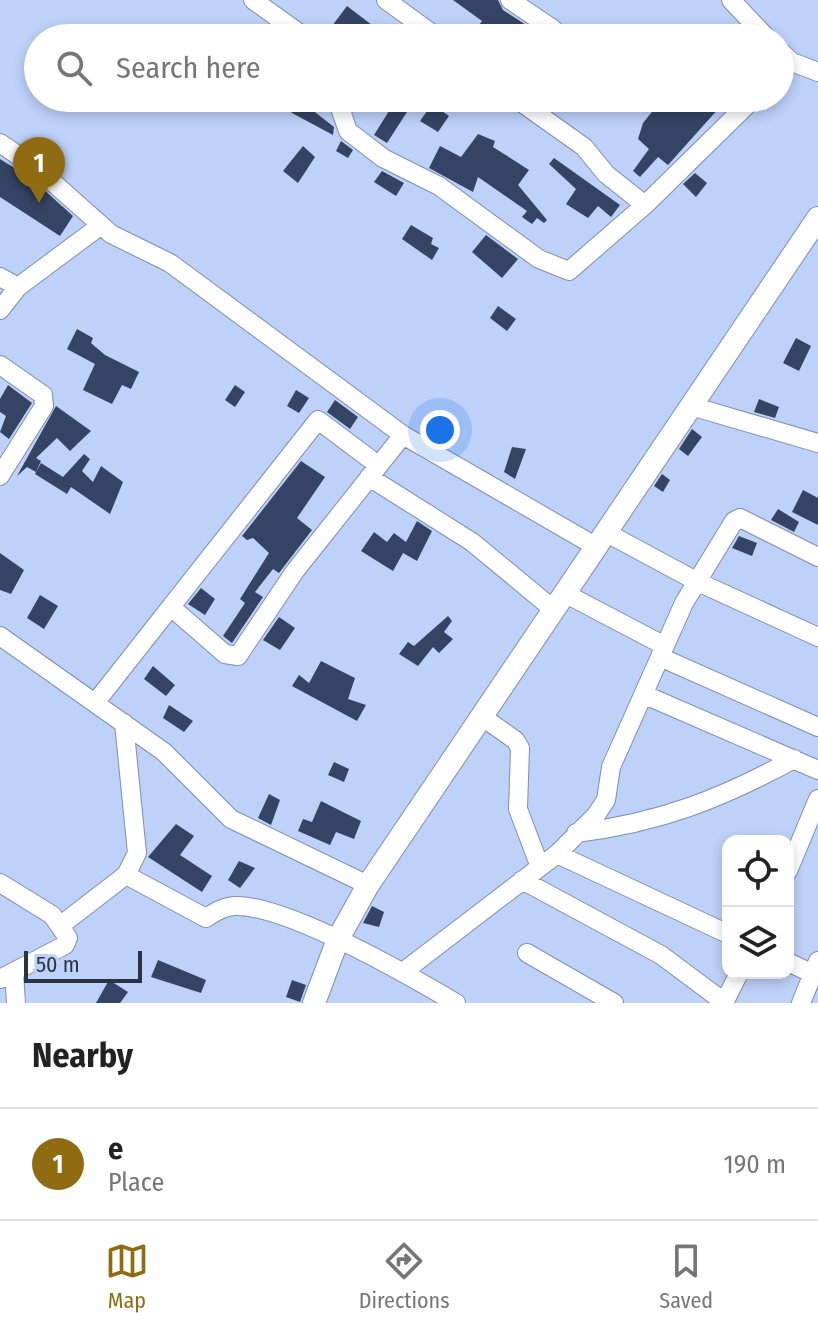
<!DOCTYPE html>
<style>
:root{--surface:#fff;--page:#f2f2f2;--text:#222;--muted:#767676;--line:#e0e0e0;--accent:#8f6c11}
body{margin:0;font-family:"Fira Sans Condensed",sans-serif;background:var(--page);color:var(--text)}
.controls{position:absolute;right:24px;bottom:24px;display:grid;overflow:hidden;border-radius:16px;box-shadow:0 4px 12px #0003}
.controls button{width:72px;height:72px;display:grid;place-items:center;padding:0;border:0;border-bottom:2px solid var(--line);background:var(--surface);color:var(--text);font:40px sans-serif}
.scale{position:absolute;left:24px;bottom:20px;width:118px;box-sizing:border-box;padding-left:8px;border:4px solid #2c3443;border-top:0;font-size:22px;line-height:28px;white-space:nowrap;color:#2c3443;-webkit-text-stroke:6px #bdd1f9;paint-order:stroke}
.you{position:absolute;left:440px;top:430px;width:28px;height:28px;margin:-20px;border:6px solid #fff;border-radius:50%;background:#1a73e8;box-shadow:0 0 0 12px #1a73e833}
.badge{display:grid;place-items:center;width:52px;height:52px;border-radius:50%;background:var(--accent);color:#fff;font-size:26px;font-weight:700}
.pin{position:absolute;translate:-50% -66px;filter:drop-shadow(0 2px 4px #0008)}
.pin::after{content:'';position:absolute;top:42px;width:28px;height:24px;background:inherit;clip-path:polygon(0 0,100% 0,50% 100%)}
.list{margin:0;padding:0;list-style:none}
h2{display:flex;justify-content:space-between;align-items:center;height:104px;margin:0;padding:0 32px;font-size:34px}
h2 small{font-size:26px;font-weight:400;color:var(--muted)}
.list li{display:grid;grid-template-columns:52px 1fr auto;gap:24px;align-items:center;box-sizing:border-box;height:112px;padding:0 32px;border-top:2px solid var(--line)}
.list b{display:block;font-size:30px;white-space:nowrap}
.list p{margin:0;font-size:26px;white-space:nowrap;color:var(--muted)}
.list em{font-size:26px;font-style:normal;color:var(--muted)}
.icon{flex:none;width:44px;height:44px;fill:none;stroke:currentColor;stroke-width:2;stroke-linecap:round;stroke-linejoin:round}
.map{position:relative;flex:none;width:818px;height:1003px;overflow:hidden}
.search{position:absolute;background:var(--surface);box-shadow:0 4px 12px #0003;left:24px;right:24px;top:24px;height:88px;display:flex;align-items:center;gap:20px;box-sizing:border-box;padding:0 28px;border-radius:44px;color:var(--muted);font-size:30px}
.sheet{height:216px;background:var(--surface)}
nav{display:flex;justify-content:space-around;align-items:center;box-sizing:border-box;height:112px;border-top:2px solid var(--line);background:var(--surface);font-size:22px;color:var(--muted)}
nav a{display:grid;justify-items:center;gap:4px}
nav .on{color:var(--accent)}
.map>svg:first-child{display:block}
.building{fill:#354465}
.lines{fill:none;stroke-linecap:round;stroke-linejoin:round}
.minor-casing{stroke:#7c8eb3;stroke-width:20}
.tertiary-casing{stroke:#7c8eb3;stroke-width:24}
.minor{stroke:#fff;stroke-width:18}
.tertiary{stroke:#fff;stroke-width:22}
</style>
<div class="map">
<svg width="818" height="1003" viewBox="0 0 818 1003">
<rect width="100%" height="100%" fill="#bdd1f9"/>
<path class="building" d="M453,0h45l5,10 34,22 -2,6h-65l12,-17z
M347,6l42,32h-66z
M291,98h6l37,29 -1,8 -41,-22 -6,-7z
M663,98h65l-60,67 -10,-8 -18,20 -7,-6 16,-22 -11,-10 5,-16z
M394,103l13,9 -20,31 -13,-8z
M432,104l17,12 -11,16 -18,-11z
M478,134l17,7 -2,6 36,23 -11,15 29,35 -3,3 -7,-5 -5,6 -10,-7 5,-6 -49,-34 -5,15 -44,-24 11,-22 21,11z
M341,141l12,9 -5,8 -12,-7z
M303,146l12,11 -17,26 -15,-12z
M554,158l66,47 -9,12 -13,-11 -10,12 -22,-14 10,-15 -27,-25z
M0,159l32,20 41,37 -13,20 -60,-39z
M382,171l22,12 -8,13 -22,-14z
M695,173l12,10 -11,14 -13,-13z
M411,225l22,13 -2,6 8,4 -7,12 -30,-21z
M486,235l32,24 -16,19 -30,-26z
M498,306l18,13 -9,12 -17,-13z
M77,329l16,9 -2,5 14,12 34,17 -8,17 -9,-4 -10,19 -29,-14 12,-26 -28,-15z
M796,338l15,8 -12,25 -16,-8z
M8,385l24,18 -23,36 -9,-7 6,-16 -6,-4v-13z
M235,385l10,7 -10,15 -10,-7z
M296,390l13,8 -10,15 -12,-7z
M759,399l20,8 -4,11 -21,-6z
M335,400l23,17 -8,12 -23,-17z
M56,406l35,25 -21,20 -13,-13 -21,20 5,3 -5,11 -9,-5 -10,9z
M692,429l10,8 -14,19 -9,-7z
M512,447l14,2 -11,30 -11,-7z
M84,454l6,5 -8,12 11,11 8,-16 22,16 -13,32 -39,-27 -4,7 -32,-20 6,-11 22,14z
M301,461l24,16 -28,41 15,12 -33,43 -6,-4 -18,23 8,5 -31,46 -9,-7 22,-33 -5,-4 29,-46 -16,-15 -6,2 -5,-4z
M662,474l8,6 -7,12 -9,-6z
M803,490l15,8v27l-26,-13z
M778,509l21,13 -5,10 -23,-12z
M417,521l15,10 -15,30 -14,-8 -10,18 -32,-20 13,-19 13,10 7,-9 12,9z
M739,536l18,7 -5,13 -20,-8z
M0,553l24,17 -13,24 -11,-4z
M201,588l14,11 -10,16 -17,-11z
M40,595l18,11 -14,23 -17,-11z
M448,616l4,5 -8,11 9,7 -14,14 -6,-6 -15,19 -19,-12 9,-12 6,4z
M279,617l16,11 -15,22 -17,-10z
M321,661l34,17 -7,21 18,6 -9,16 -65,-35 7,-11 10,8z
M153,666l22,19 -9,11 -22,-17z
M169,705l24,16 -9,11 -21,-14z
M334,762l15,7 -5,13 -16,-7z
M269,794l11,6 -9,25 -13,-7z
M321,801l40,20 -7,18 -18,-7 -6,13 -32,-14 5,-12 9,3z
M176,824l18,12 -14,19 32,21 -10,16 -54,-35z
M239,861l16,7 -15,20 -12,-8z
M372,906l12,6 -5,15 -16,-4z
M158,960l48,20 -5,13 -50,-16z
M109,980l19,12 -8,11h-24z
M292,980l14,5 -6,17 -14,-5z"/>
<g class="lines">
<defs>
<path id="minor" d="M253,0l53,38
M386,0l52,38
M510,0l43,29 -6,9
M731,0l36,38
M780,51l12,11 26,10
M352,98l-11,13 7,20 35,27 56,28 100,73 30,12 76,-66 109,-107
M515,98l69,49 22,27 39,31
M0,143l39,27 72,64 59,29 233,172 192,111
M0,277l18,10
M0,310l18,-23 82,-61
M0,365l43,30 1,11 -44,70
M691,406l127,37
M369,477l103,65 81,67
M605,532l93,50 120,55
M564,593l101,53
M171,607l54,47 13,2 57,-85 108,-136
M0,636l164,116 67,67 137,66
M660,657l158,70
M645,695l173,75
M95,703l223,-283 60,45
M481,716l34,24 5,8 -2,61 22,58
M576,833c83,-10 145,-34 218,-74
M557,854l171,80
M788,871l30,-72
M126,875l80,43c9,-6 17,-11 28,-12 52,-2 176,70 222,97
M522,880l139,75 63,47
M0,883l52,32 16,23 -3,7 -65,34
M61,925l65,-50 11,-22 -13,-130
M527,953l87,50
M788,962l25,12
M14,972l2,31
M403,972l154,-118 39,-39 10,-15 5,-33 73,-164 50,-82 6,-3 78,39
M724,1003l15,-30
M801,1003l17,-42"/>
<path id="tertiary" d="M314,1003l24,-64 30,-54 450,-667"/>
</defs>
<use href="#minor" class="minor-casing"/>
<use href="#tertiary" class="tertiary-casing"/>
<use href="#minor" class="minor"/>
<use href="#tertiary" class="tertiary"/>
</g>
</svg>
<div class="controls">
<button><svg class="icon" aria-label="locate" viewBox="0 0 24 24"><circle cx="12" cy="12" r="6"/><path d="M12 2v4M12 18v4M2 12h4M18 12h4"/></svg></button>
<button><svg class="icon" aria-label="layers" viewBox="0 0 24 24"><path d="M12 4l9 5-9 5-9-5zM3 14l9 5 9-5"/></svg></button>
</div>
<div class="scale">50 m</div>
<div class="you"></div>
<div class="pin badge" style="left:39px;top:203px">1</div>
<div class="search"><svg class="icon" aria-label="search" viewBox="0 0 24 24"><circle cx="10" cy="10" r="6"/><path d="M15 15l6 6"/></svg>Search here</div>
</div>
<section class="sheet">
<h2>Nearby<small></small></h2>
<ul class="list">
<li><span class="badge">1</span><div><b>e</b><p>Place</p></div><em>190 m</em></li>
</ul>
</section>
<nav>
<a class="on"><svg class="icon" aria-label="map" viewBox="0 0 24 24"><path d="M3 6l6-2 6 2 6-2v14l-6 2-6-2-6 2zM9 4v14M15 6v14"/></svg>Map</a>
<a><svg class="icon" aria-label="directions" viewBox="0 0 24 24"><path d="M12 3l9 9-9 9-9-9zM9 14v-3h6M13 9l2 2-2 2"/></svg>Directions</a>
<a><svg class="icon" aria-label="saved" viewBox="0 0 24 24"><path d="M7 4h10v16l-5-4-5 4z"/></svg>Saved</a>
</nav>
